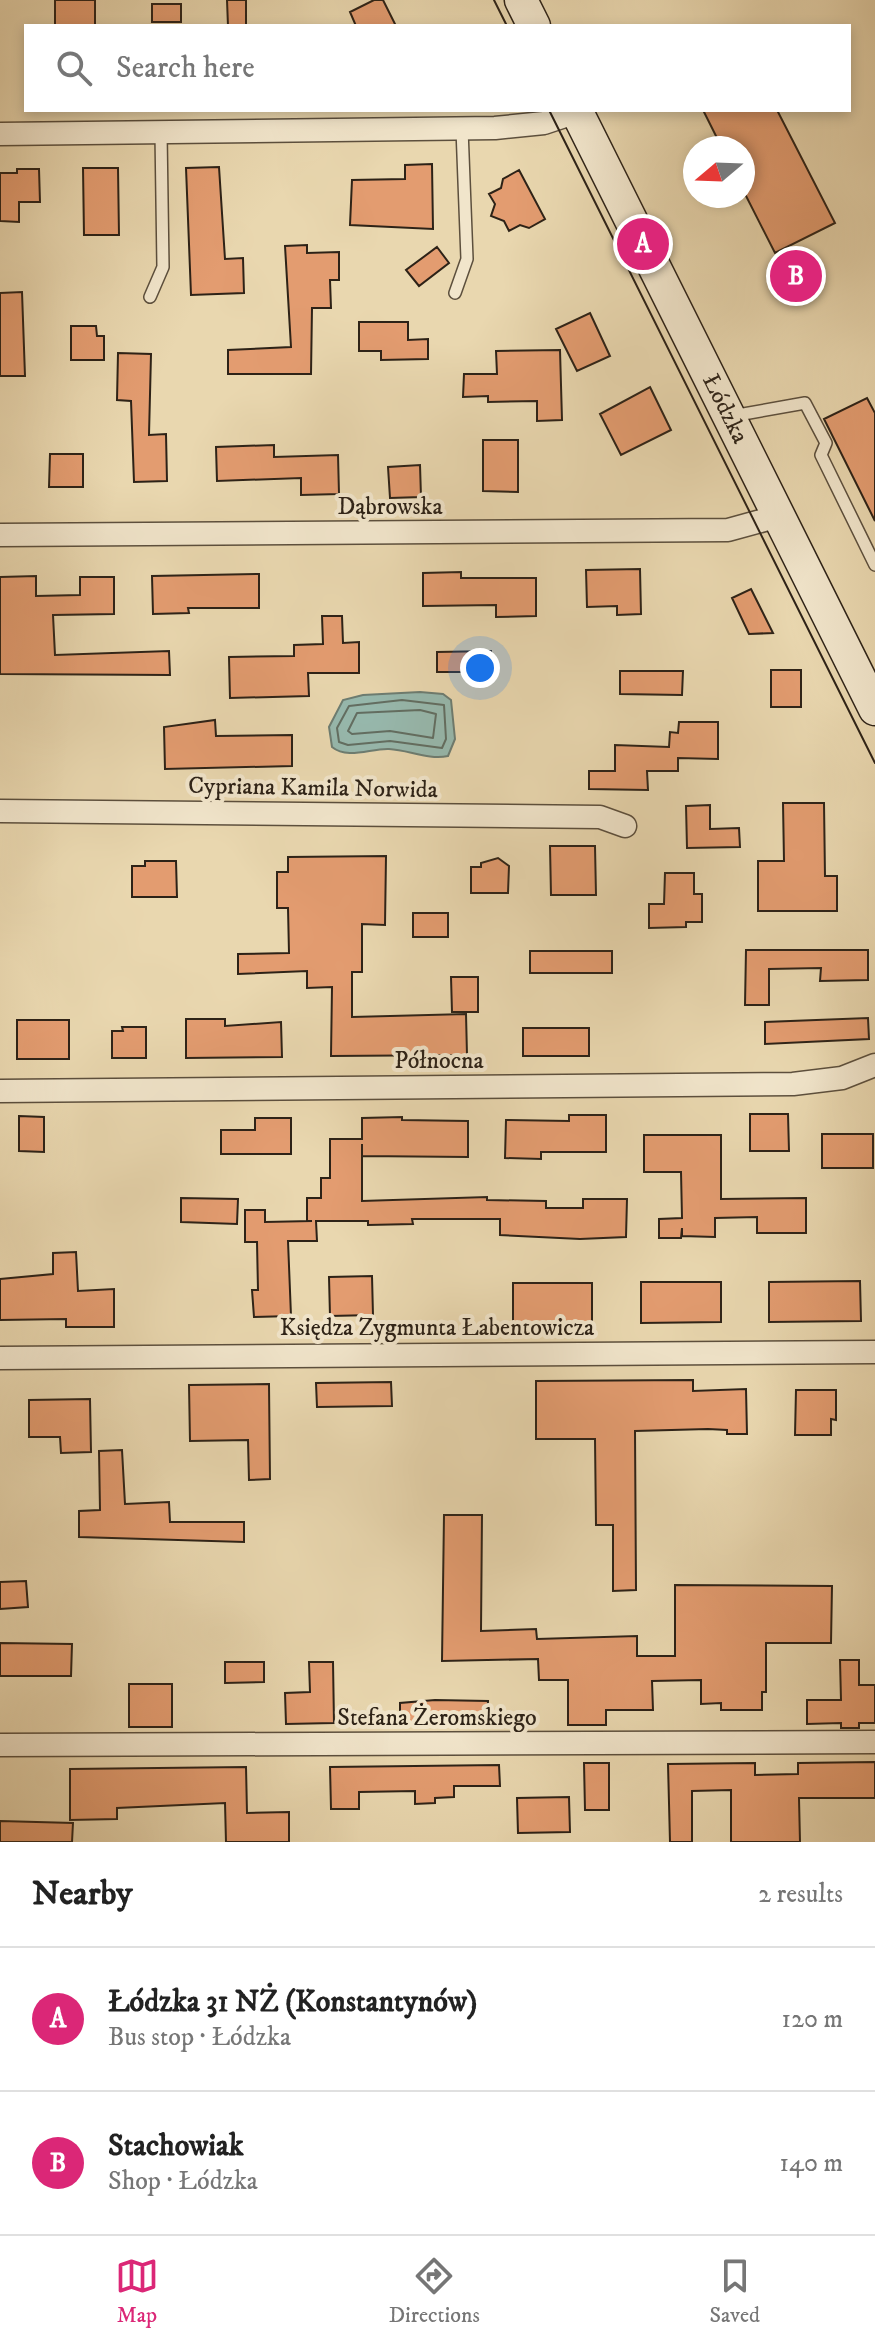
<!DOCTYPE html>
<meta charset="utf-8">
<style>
:root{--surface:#fff;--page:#f2f2f2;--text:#222;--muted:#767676;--line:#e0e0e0;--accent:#db2777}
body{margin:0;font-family:"IM FELL DW Pica",serif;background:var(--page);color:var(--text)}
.compass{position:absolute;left:683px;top:136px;width:72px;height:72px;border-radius:50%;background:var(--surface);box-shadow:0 4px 12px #0003;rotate:251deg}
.you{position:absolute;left:480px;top:668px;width:28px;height:28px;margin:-20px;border:6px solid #fff;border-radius:50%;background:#1a73e8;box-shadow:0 0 0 12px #1a73e833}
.badge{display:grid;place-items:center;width:52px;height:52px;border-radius:50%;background:var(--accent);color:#fff;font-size:26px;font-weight:700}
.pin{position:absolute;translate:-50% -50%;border:4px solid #fff;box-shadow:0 2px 8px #0006}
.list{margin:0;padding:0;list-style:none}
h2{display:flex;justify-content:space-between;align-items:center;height:104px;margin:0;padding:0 32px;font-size:34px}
h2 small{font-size:26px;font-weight:400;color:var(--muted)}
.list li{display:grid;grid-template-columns:52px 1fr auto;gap:24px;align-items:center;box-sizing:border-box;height:144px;padding:0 32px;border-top:2px solid var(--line)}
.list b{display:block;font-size:30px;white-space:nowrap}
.list p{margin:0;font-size:26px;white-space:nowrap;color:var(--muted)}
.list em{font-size:26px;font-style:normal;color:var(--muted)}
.icon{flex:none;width:44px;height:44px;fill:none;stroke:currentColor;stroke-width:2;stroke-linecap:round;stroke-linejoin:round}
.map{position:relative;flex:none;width:875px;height:1842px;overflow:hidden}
.search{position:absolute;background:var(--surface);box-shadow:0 4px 12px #0003;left:24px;right:24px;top:24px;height:88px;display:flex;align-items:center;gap:20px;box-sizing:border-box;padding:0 28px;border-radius:0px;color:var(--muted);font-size:30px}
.sheet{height:392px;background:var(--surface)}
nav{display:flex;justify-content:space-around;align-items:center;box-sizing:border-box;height:112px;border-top:2px solid var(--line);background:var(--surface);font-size:22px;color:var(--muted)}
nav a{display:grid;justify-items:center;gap:4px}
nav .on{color:var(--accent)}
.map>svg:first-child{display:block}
.water{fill:#97b9ae;stroke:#6d7d72;stroke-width:2}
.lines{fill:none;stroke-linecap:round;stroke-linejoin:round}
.shore{stroke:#626e62;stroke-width:2}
.building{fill:#e39c70;stroke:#2d2217;stroke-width:2}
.lane-casing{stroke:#5c4f3d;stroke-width:14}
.street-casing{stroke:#5c4f3d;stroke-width:25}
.secondary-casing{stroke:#2d2217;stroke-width:35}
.lane{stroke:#f1e5cb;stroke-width:11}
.street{stroke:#f1e5cb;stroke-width:22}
.secondary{stroke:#f1e5cb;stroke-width:32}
.tram{stroke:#2d2217;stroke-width:2}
.labels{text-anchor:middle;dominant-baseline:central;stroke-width:8;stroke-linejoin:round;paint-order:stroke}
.street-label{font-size:24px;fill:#2d2217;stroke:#f1e5cb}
</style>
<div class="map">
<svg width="875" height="1842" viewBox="0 0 875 1842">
<rect width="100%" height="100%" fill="#e9d7af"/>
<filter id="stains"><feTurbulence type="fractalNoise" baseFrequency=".0025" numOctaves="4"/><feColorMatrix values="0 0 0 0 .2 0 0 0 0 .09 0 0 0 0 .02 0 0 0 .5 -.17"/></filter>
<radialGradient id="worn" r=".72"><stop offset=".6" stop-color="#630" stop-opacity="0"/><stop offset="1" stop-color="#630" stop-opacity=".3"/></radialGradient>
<path class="water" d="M420,692l23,2 8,6 4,39 -7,17c-20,4 -39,-6 -59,-7 -18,-1 -41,11 -57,-2l-3,-20 14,-27 20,-5z"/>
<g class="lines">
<path class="shore" d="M402,700l42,5 2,34 -4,9 -52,-7 -42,4 -9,-3 -2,-14 12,-22z
M420,710l16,4 -3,24 -43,-7 -38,3 -4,-3 9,-18z"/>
</g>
<path class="building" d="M55,0h40v25h-40z
M227,0h19v26h-18z
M374,0h9l13,26h-40l-6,-14z
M152,4h29v18h-29z
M703,110h74l58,113 -60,30 -32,-63v-42h-21z
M432,164l1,65 -83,-4 2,-45 53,-1v-14z
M219,167l6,92 18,-1 1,35 -53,2 -5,-127z
M83,168h35l1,67h-35z
M17,169h22l1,33h-21v20l-19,-1v-48h17z
M519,170l26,49 -16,9 -9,-3 -11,6 -5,-10 -13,-5 4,-12 -6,-10 12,-6 2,-9z
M307,245v8l32,-1v28h-9l1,28h-19l-1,66h-83v-24l63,-3 -6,-101z
M437,247l12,16 -30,23 -13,-16z
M22,292l3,84h-25v-83z
M590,313l20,43 -33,15 -21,-42z
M359,322h49v18l20,-1v20l-47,1v-9h-22z
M71,326h25l1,10h7v24h-33z
M560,350l2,70 -25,1v-20l-49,1v-6l-25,1 1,-23h33l-1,-23z
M118,353l33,1 -2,81 17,-1 1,47 -33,1 -3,-81 -14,-1z
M650,387l21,43 -50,25 -21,-41z
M867,398l8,15v108l-51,-102z
M483,440h35v52l-35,-1z
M274,445v12l64,-2 1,39 -38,1v-17l-84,3 -1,-34z
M50,454h33v33h-34z
M420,465l1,32 -31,1 -2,-31z
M640,569l1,45 -24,1v-9l-30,1 -1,-37z
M461,572v6h75v38l-40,1v-12l-73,1v-33z
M259,574v34h-71l1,5 -36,1 -1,-38z
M36,576v20l44,-1v-18h34v37l-61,1 2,40 114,-4 1,24 -170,-1v-97z
M751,589l22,44 -24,1 -17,-36z
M322,616h20l1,27 16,-1v31h-51l1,23 -79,2 -1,-41 65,-1v-11l29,-1z
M491,651v21h-54v-20z
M771,670h30v37h-30z
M620,671h63l-1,24 -62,-1z
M215,720l1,16 76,-1v31l-127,3 -1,-42z
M679,722h39v37l-40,-1v13h-31l1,19 -59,-1v-18h26v-26l54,2 1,-15 8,1z
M783,803h41l1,73h12v35h-79v-50h26z
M710,805v24l29,-1 1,19 -53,1 -1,-42z
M550,846h45l1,49h-45z
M386,856l-1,69 -23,-1v48h-10v45l114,-3 1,41 -136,1 1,-69 -25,1v-17l-69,3v-20l51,-1 -1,-45h-11v-36h11v-15z
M498,858l11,8 -1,27h-37v-26h10v-4z
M145,861h31l1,36h-45v-31h13z
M665,873h29v21h8v28h-16v5l-37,1v-24h15z
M413,913h35v24h-35z
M746,950h122v30l-48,1 1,-13 -52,1v36h-24z
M530,951h82v22h-82z
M451,977h27v35h-26z
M868,1018l1,21 -104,5v-22z
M186,1019h39v7l56,-4 1,35 -96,1z
M17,1020h52v39h-52z
M122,1027h24v31h-34v-27h11z
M523,1028h66v28h-66z
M750,1114h38l1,37h-39z
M569,1115h37v37h-65v7l-36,-1 1,-38 63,1z
M19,1116l25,1v35l-25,-1z
M402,1117v3l66,1v36l-106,-1v-12v57l125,-4v3l59,1v7h37v-9h44l-1,38 -46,2 -80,-4v-16h-88l1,5 -45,1v-4h-52l1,20h-29l3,75 -37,1 -2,-27h6l-1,-48h-12v-32h20v12l47,-1h-5v-23h14v-20h9v-39h32v-21z
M255,1118h36v36h-70v-24h34z
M822,1134h51v34h-51z
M644,1135h77v64l85,-1v35h-49v-16l-42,1v19l-33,-1v-8l-1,10h-22v-19l23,-1 -1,-46h-37z
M181,1198l57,1 -1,25 -56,-2z
M76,1252l2,39 36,-2v38h-48v-8l-66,1v-41l53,-5v-21z
M372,1276l1,39 -43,1 -1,-39z
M860,1281l1,40 -92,1v-40z
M641,1282h80v40l-80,1z
M513,1283h79v41h-79z
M693,1380v11l53,-2 1,45h-20v-4l-19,-1 -73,2 1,159 -23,1v-66h-17l-1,-86h-59v-58z
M391,1382l1,24 -75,1 -1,-24z
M269,1384l1,95 -21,1 -1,-40 -58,1 -1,-56z
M796,1390h40v30l-5,-1v16h-36z
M90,1399l1,53 -30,1 -1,-16h-31v-37z
M122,1450l3,54 44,-2 1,20h74v20l-165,-5v-26l21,-1 -1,-59z
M444,1515h38l-1,116 55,-2 1,10 100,-3v20h38v-71l157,1 -1,57h-65v49h-4v18h-41v-7l-20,1v-24l-49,1 1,29h-47v15h-38v-45h-29l-1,-21 -96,2z
M26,1581l2,26 -28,2v-27z
M0,1643l72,1 -1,32h-71z
M840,1660h19v25h16v38h-16v5h-18v-5l-34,1v-24h34z
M225,1662h39v20l-39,1z
M309,1662h24l1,61 -48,1 -1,-31 25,-1z
M129,1684h43v43h-43z
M435,1700l53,1 -1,24h-87v-22z
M875,1762v36h-76l1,44h-69v-52l-39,1v51h-22l-2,-78 87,-1v12l43,-1v-11z
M584,1763h25v47h-24z
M499,1765l1,21h-46v11l-19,1v5l-20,1v-13l-56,1v17h-28l-1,-42z
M246,1767l1,46 42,-1v30h-63l-1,-39 -108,5v11l-47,1v-51z
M569,1797l1,35 -52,1 -1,-35z
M0,1821l73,2 -1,19h-72z"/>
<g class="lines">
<defs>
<path id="lane" d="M455,293l12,-34 -5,-130
M150,297l13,-30 -2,-134
M732,416l73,-13 21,40 -5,12 54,110"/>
<path id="street" d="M0,134l495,-6 49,-5 33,-11
M0,535l728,-5 51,-14
M0,811l600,6 25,9
M0,1091l793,-7 49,-6 33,-13
M0,1358l875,-6
M0,1745l875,-3"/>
<g id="secondary">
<path d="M521,0l13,26"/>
<path id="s1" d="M576,110l299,599"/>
</g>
</defs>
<use href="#lane" class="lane-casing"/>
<use href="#street" class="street-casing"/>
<use href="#secondary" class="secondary-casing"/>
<use href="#lane" class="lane"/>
<use href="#street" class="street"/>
<use href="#secondary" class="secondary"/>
<path class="tram" d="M494,0l13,26
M549,110l326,653"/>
</g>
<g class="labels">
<g class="street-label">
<text stroke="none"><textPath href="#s1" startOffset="334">Łódzka</textPath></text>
<text x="390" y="507">Dąbrowska</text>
<text transform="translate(313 788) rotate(1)">Cypriana Kamila Norwida</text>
<text x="439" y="1061">Północna</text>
<text x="437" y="1328">Księdza Zygmunta Łabentowicza</text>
<text x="437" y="1718">Stefana Żeromskiego</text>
</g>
</g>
<rect width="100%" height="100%" filter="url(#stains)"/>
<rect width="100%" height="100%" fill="url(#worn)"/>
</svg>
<svg class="compass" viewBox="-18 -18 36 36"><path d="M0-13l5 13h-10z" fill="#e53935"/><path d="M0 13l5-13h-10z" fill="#767676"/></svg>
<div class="you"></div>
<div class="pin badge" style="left:643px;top:244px">A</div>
<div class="pin badge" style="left:796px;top:276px">B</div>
<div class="search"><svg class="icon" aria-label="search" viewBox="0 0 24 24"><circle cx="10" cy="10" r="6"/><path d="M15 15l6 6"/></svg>Search here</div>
</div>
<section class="sheet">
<h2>Nearby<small>2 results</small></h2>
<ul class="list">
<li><span class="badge">A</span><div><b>Łódzka 31 NŻ (Konstantynów)</b><p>Bus stop · Łódzka</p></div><em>120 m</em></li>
<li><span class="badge">B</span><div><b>Stachowiak</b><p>Shop · Łódzka</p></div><em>140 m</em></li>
</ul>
</section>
<nav>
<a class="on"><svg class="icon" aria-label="map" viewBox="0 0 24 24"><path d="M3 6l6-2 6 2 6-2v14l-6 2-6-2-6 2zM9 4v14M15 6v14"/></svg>Map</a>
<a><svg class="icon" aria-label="directions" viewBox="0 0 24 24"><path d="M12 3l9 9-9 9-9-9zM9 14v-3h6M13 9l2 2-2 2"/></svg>Directions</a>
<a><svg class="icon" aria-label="saved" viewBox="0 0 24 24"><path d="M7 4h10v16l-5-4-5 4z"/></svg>Saved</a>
</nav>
